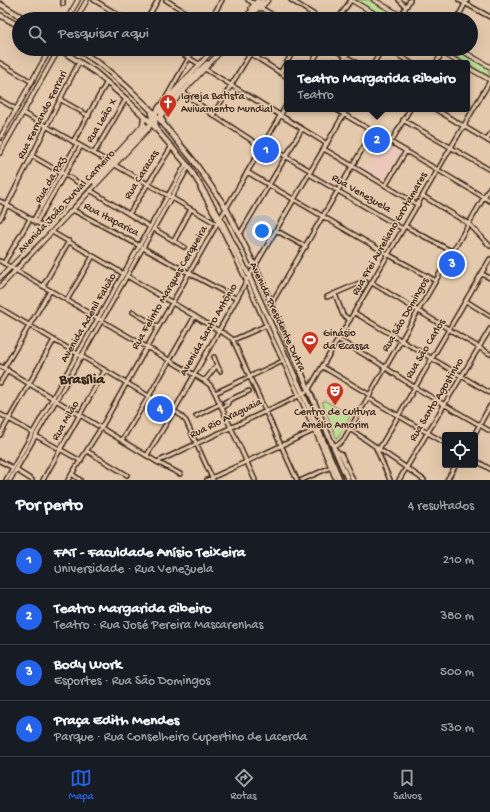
<!DOCTYPE html>
<html lang="pt">
<meta charset="utf-8">
<style>
:root{--surface:#171b24;--page:#20242c;--text:#f1f3f6;--muted:#9ea1a6;--line:#363941;--accent:#2563eb}
body{margin:0;font-family:"Gochi Hand",sans-serif;background:var(--page);color:var(--text)}
.controls{position:absolute;right:12px;bottom:12px;display:grid;overflow:hidden;border-radius:4px;box-shadow:0 4px 16px #0002}
.controls button{width:36px;height:36px;display:grid;place-items:center;padding:0;border:0;border-bottom:1px solid var(--line);background:var(--surface);color:var(--text);font:20px sans-serif}
.you{position:absolute;left:262px;top:231px;width:14px;height:14px;margin:-10px;border:3px solid #fff;border-radius:50%;background:#1a73e8;box-shadow:0 0 0 6px #1a73e833}
.badge{display:grid;place-items:center;width:26px;height:26px;border-radius:50%;background:var(--accent);color:#fff;font-size:13px;font-weight:700}
.pin{position:absolute;translate:-50% -50%;border:2px solid #fff;box-shadow:0 1px 4px #0006}
.popup{position:absolute;left:284px;top:60px;width:186px;height:52px;box-sizing:border-box;display:grid;place-content:center;border-radius:4px;background:var(--surface);filter:drop-shadow(0 1px 3px #0005);font-size:13px;white-space:nowrap;color:var(--muted)}
.popup b{font-size:15px;color:var(--text)}
.popup::after{content:'';position:absolute;left:50%;top:100%;margin-left:-8px;border:8px solid transparent;border-top-color:var(--surface)}
.list{margin:0;padding:0;list-style:none}
h2{display:flex;justify-content:space-between;align-items:center;height:52px;margin:0;padding:0 16px;font-size:17px}
h2 small{font-size:13px;font-weight:400;color:var(--muted)}
.list li{display:grid;grid-template-columns:26px 1fr auto;gap:12px;align-items:center;box-sizing:border-box;height:56px;padding:0 16px;border-top:1px solid var(--line)}
.list b{display:block;font-size:15px;white-space:nowrap}
.list p{margin:0;font-size:13px;white-space:nowrap;color:var(--muted)}
.list em{font-size:13px;font-style:normal;color:var(--muted)}
.icon{flex:none;width:22px;height:22px;fill:none;stroke:currentColor;stroke-width:2;stroke-linecap:round;stroke-linejoin:round}
.map{position:relative;flex:none;width:490px;height:480px;overflow:hidden}
.search{position:absolute;background:var(--surface);box-shadow:0 4px 16px #0002;left:12px;right:12px;top:12px;height:44px;display:flex;align-items:center;gap:10px;box-sizing:border-box;padding:0 14px;border-radius:22px;color:var(--muted);font-size:15px}
.sheet{height:276px;background:var(--surface)}
nav{display:flex;justify-content:space-around;align-items:center;box-sizing:border-box;height:56px;border-top:1px solid var(--line);background:var(--surface);font-size:11px;color:var(--muted)}
nav a{display:grid;justify-items:center;gap:2px}
nav .on{color:var(--accent)}
.map>svg:first-child{display:block}
.built{fill:#ecc8ba}
.green{fill:#bbde97;stroke:#7b845a}
.lines{fill:none;stroke-linecap:round;stroke-linejoin:round}
.minor-casing{stroke:#3b2a1e;stroke-width:6}
.major-casing{stroke:#3b2a1e;stroke-width:6}
.highway-casing{stroke:#3b2a1e;stroke-width:7}
.minor{stroke:#e5c9ac;stroke-width:3}
.major{stroke:#e5c9ac;stroke-width:3.5}
.highway{stroke:#e5c9ac;stroke-width:4}
.labels{text-anchor:middle;dominant-baseline:central;stroke-width:3;stroke-linejoin:round;paint-order:stroke}
.poi-label{font-size:11px;fill:#3b2a1e;stroke:#e5c9ac;text-anchor:start}
.street-label{font-size:11px;fill:#3b2a1e;stroke:#e5c9ac}
.district-label{font-size:15px;font-weight:bold;fill:#3b2a1e;stroke:#e5c9ac}
</style>
<div class="map">
<svg width="490" height="480" viewBox="0 0 490 480">
<rect width="100%" height="100%" fill="#e5c9ac"/>
<filter id="ink" filterUnits="userSpaceOnUse"><feTurbulence type="fractalNoise" baseFrequency=".025" numOctaves="2"/><feDisplacementMap in="SourceGraphic" scale="8" xChannelSelector="R" yChannelSelector="G"/><feConvolveMatrix kernelMatrix="1 2 1 2 8 2 1 2 1" color-interpolation-filters="sRGB"/></filter>
<g filter="url(#ink)">
<path class="built" d="M384,141l18,11 -17,31 -29,-17 3,-4 9,4z"/>
<path class="green" d="M355,0h14l29,17 -2,2h-7z
M442,49h12l35,20v7z
M325,401l26,14 -14,24 -15,-37z"/>
<g class="lines">
<defs>
<path id="minor" d="M94,0l31,19
M166,0l30,19
M248,0l7,4
M291,0l25,16
M399,0l7,7
M459,0l31,17
M63,4v-4
M261,8l19,11
M147,19l11,-19
M211,19l11,-19
M338,19l13,-19
M368,19l4,-7
M399,19l11,-19
M457,19l10,-19
M174,49l25,15
M243,49l44,28
M333,49l24,14
M388,49l23,14
M257,58l6,-9
M0,63l32,19
M312,63l8,-14
M342,63l8,-14
M374,63l8,-14
M436,63l6,-10
M205,69l122,75
M280,73l13,-21
M183,92l30,23 49,32
M0,100l16,9
M61,100l28,16
M164,101l30,-52
M335,109l155,92
M435,109l55,33
M23,113l86,49
M213,115l37,-61
M403,120l87,50
M487,140l3,-6
M73,142l34,-60
M391,142l19,-33
M264,144l47,27
M324,149l94,56
M94,153l32,-54
M32,156l54,31
M115,165l102,59
M247,172l142,83 47,26
M309,174l94,55
M386,185l20,-34
M200,188c26,45 45,90 66,137 24,51 49,102 70,155
M90,190l60,37
M423,196l46,28 21,22
M0,201l48,28
M73,210l67,36
M129,214l43,-68
M0,219l79,-157
M33,221l44,-77
M36,223l45,-77
M405,226l48,26
M154,229l30,18
M277,231l29,16
M52,232l72,42
M240,234l62,-105
M174,241l17,-32
M143,248l94,51
M0,261l203,119 7,5 5,8 40,87
M4,263l26,-44
M482,274l8,4
M127,276c28,17 57,33 85,51 7,4 15,7 21,13l64,140
M372,283l118,71
M43,286l26,-45
M335,294l8,21 7,5
M327,297l37,-16h1l1,2 -4,6 -2,-6
M67,300l26,-44
M466,301l24,15
M271,304l102,-173
M0,308l179,106 7,7 27,59
M133,312l25,15
M355,313l135,80
M233,340l34,-15
M339,340l38,22 37,25 76,44
M217,365l3,6
M0,366l157,96 23,12
M323,367l47,28
M4,368l46,-77
M203,380l3,-1 11,-14 -3,-8
M0,383l8,-13
M215,393l68,-32
M368,398l77,45
M225,402l24,-11
M222,408l5,-3 2,-5
M0,414l33,19
M196,416l24,-12
M350,429l74,51
M0,435l54,-95
M474,435l16,-29
M36,436l45,25
M122,440l27,-44 46,-80
M333,445l6,-1 5,-5 146,-252
M376,448l14,32
M379,449l111,-190
M335,450l6,4 12,26
M87,451l40,24
M147,455l27,-44 81,-145 92,-157
M475,460l15,9
M0,461l13,7
M157,462l146,-68 6,-5 181,-308
M16,470l16,10
M72,474l8,6
M6,480l180,-316
M10,480l63,-109 116,-205
M43,480l62,-110
M68,480l33,-52 116,-204 70,-120
M207,480l108,-50
M302,480l29,-13
M399,480l91,-151
M447,480l9,-15"/>
<path id="major" d="M351,0l33,19
M374,0l33,19
M251,8l7,-8
M260,9l8,-9
M67,19l11,-19
M76,19l11,-19
M243,19l20,-19
M249,19l13,-16
M214,49l-53,56 -2,7 7,-2 57,-61
M436,49l24,14
M459,49l31,18
M467,67l23,13
M163,108l23,-25 21,-20
M0,138l50,-89
M0,153l59,-104
M94,182l50,-53
M0,278l48,-49 95,-104 3,1 2,3 -148,158"/>
<path id="highway" d="M0,4l25,15
M0,15l19,11
M59,49l36,23 31,27 25,24 38,44 31,51 27,54 56,122 37,86
M77,49l23,15 26,22 29,28 38,46 33,48 29,58 93,214
M163,121l-2,-3v-3l5,-5
M143,125l1,-9
M148,129l3,-6 1,-12
M157,129c-3,-8 -3,-16 3,-23"/>
</defs>
<use href="#minor" class="minor-casing"/>
<use href="#major" class="major-casing"/>
<use href="#highway" class="highway-casing"/>
<use href="#minor" class="minor"/>
<use href="#major" class="major"/>
<use href="#highway" class="highway"/>
</g>
</g>
<defs>
<symbol id="church-pin" viewBox="-11 -11 22 30"><path d="M0 17L-7.5 6A9.5 9.5 0 1 1 7.5 6Z" fill="#c8321e" stroke="#e5c9ac"/><path d="M-1.2-6h2.4v3.5h3.3v2.4h-3.3V6h-2.4V-.1h-3.3v-2.4h3.3Z" fill="#fff"/></symbol>
<symbol id="stadium-pin" viewBox="-11 -11 22 30"><path d="M0 17L-7.5 6A9.5 9.5 0 1 1 7.5 6Z" fill="#c8321e" stroke="#e5c9ac"/><path d="M0-5a6.5 5 0 1 0 0 10a6.5 5 0 1 0 0-10ZM-3.5-1.8h7v3.6h-7Z" fill="#fff"/></symbol>
<symbol id="theatre-pin" viewBox="-11 -11 22 30"><path d="M0 17L-7.5 6A9.5 9.5 0 1 1 7.5 6Z" fill="#c8321e" stroke="#e5c9ac"/><path d="M-5-5.5Q0-4 5-5.5V0Q5 5 0 6Q-5 5-5 0ZM-3.3-2.5H-1v1.5H-3.3ZM1-2.5H3.3v1.5H1ZM-2.8 1Q0 5.5 2.8 1Z" fill="#fff"/></symbol>
</defs>
<g fill-rule="evenodd">
<use href="#church-pin" x="158" y="93" width="20" height="27"/>
<use href="#stadium-pin" x="300" y="330" width="20" height="27"/>
<use href="#theatre-pin" x="325" y="381" width="20" height="27"/>
</g>
<g class="labels">
<g class="poi-label">
<text x="181" y="97">Igreja Batista<tspan x="181" dy="13">Avivamento Mundial</tspan></text>
<text x="323" y="334">Ginásio<tspan x="323" dy="13">da Ecassa</tspan></text>
<text x="335" y="413" text-anchor="middle">Centro de Cultura<tspan x="335" dy="13">Amélio Amorim</tspan></text>
</g>
<g class="street-label">
<text transform="translate(43 115) rotate(-63)">Rua Fernando Ferrari</text>
<text transform="translate(102 121) rotate(-59)">Rua Leão X</text>
<text transform="translate(142 175) rotate(-58)">Rua Caracas</text>
<text transform="translate(51 180) rotate(-60)">Rua da Paz</text>
<text transform="translate(361 194) rotate(30)">Rua Venezuela</text>
<text transform="translate(67 202) rotate(-47)">Avenida João Durval Carneiro</text>
<text transform="translate(111 220) rotate(28)">Rua Itaparica</text>
<text transform="translate(390 234) rotate(-60)">Rua Frei Aureliano Grotamares</text>
<text transform="translate(170 288) rotate(-60)">Rua Felinto Marques Cerqueira</text>
<text transform="translate(406 315) rotate(-60)">Rua São Domingos</text>
<text transform="translate(277 317) rotate(65)">Avenida Presidente Dutra</text>
<text transform="translate(89 318) rotate(-60)">Avenida Adenil Falcão</text>
<text transform="translate(209 330) rotate(-60)">Avenida Santo Antônio</text>
<text transform="translate(426 349) rotate(-59)">Rua São Carlos</text>
<text transform="translate(437 400) rotate(-59)">Rua Santo Agostinho</text>
<text transform="translate(226 419) rotate(-26)">Rua Rio Araguaia</text>
<text transform="translate(66 421) rotate(-60)">Rua Milão</text>
</g>
<g class="district-label">
<text x="82" y="380">Brasília</text>
</g>
</g>
</svg>
<div class="controls">
<button><svg class="icon" aria-label="locate" viewBox="0 0 24 24"><circle cx="12" cy="12" r="6"/><path d="M12 2v4M12 18v4M2 12h4M18 12h4"/></svg></button>
</div>
<div class="you"></div>
<div class="pin badge" style="left:266px;top:150px">1</div>
<div class="pin badge" style="left:377px;top:140px">2</div>
<div class="popup"><b>Teatro Margarida Ribeiro</b>Teatro</div>
<div class="pin badge" style="left:452px;top:264px">3</div>
<div class="pin badge" style="left:160px;top:409px">4</div>
<div class="search"><svg class="icon" aria-label="search" viewBox="0 0 24 24"><circle cx="10" cy="10" r="6"/><path d="M15 15l6 6"/></svg>Pesquisar aqui</div>
</div>
<section class="sheet">
<h2>Por perto<small>4 resultados</small></h2>
<ul class="list">
<li><span class="badge">1</span><div><b>FAT - Faculdade Anísio Teixeira</b><p>Universidade · Rua Venezuela</p></div><em>210 m</em></li>
<li><span class="badge">2</span><div><b>Teatro Margarida Ribeiro</b><p>Teatro · Rua José Pereira Mascarenhas</p></div><em>380 m</em></li>
<li><span class="badge">3</span><div><b>Body Work</b><p>Esportes · Rua São Domingos</p></div><em>500 m</em></li>
<li><span class="badge">4</span><div><b>Praça Edith Mendes</b><p>Parque · Rua Conselheiro Cupertino de Lacerda</p></div><em>530 m</em></li>
</ul>
</section>
<nav>
<a class="on"><svg class="icon" aria-label="map" viewBox="0 0 24 24"><path d="M3 6l6-2 6 2 6-2v14l-6 2-6-2-6 2zM9 4v14M15 6v14"/></svg>Mapa</a>
<a><svg class="icon" aria-label="directions" viewBox="0 0 24 24"><path d="M12 3l9 9-9 9-9-9zM9 14v-3h6M13 9l2 2-2 2"/></svg>Rotas</a>
<a><svg class="icon" aria-label="saved" viewBox="0 0 24 24"><path d="M7 4h10v16l-5-4-5 4z"/></svg>Salvos</a>
</nav>
